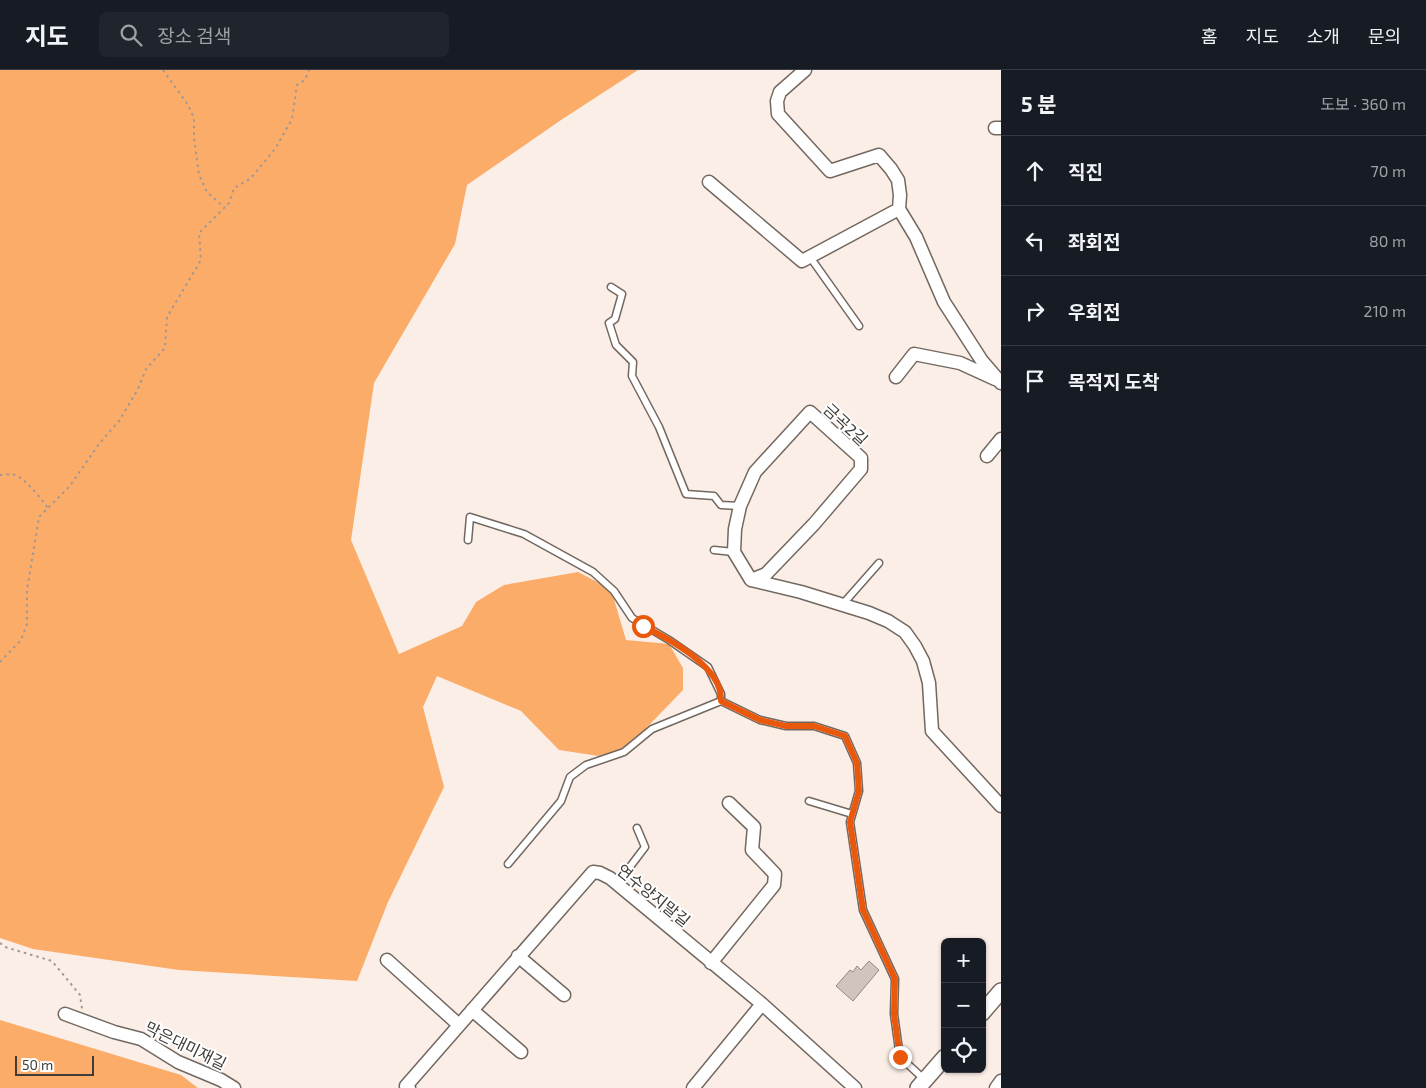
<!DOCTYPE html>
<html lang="ko">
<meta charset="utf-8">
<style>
:root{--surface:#171b24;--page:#20242c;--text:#f1f3f6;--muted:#9ea1a6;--line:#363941}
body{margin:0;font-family:"Exo 2","Noto Sans KR",sans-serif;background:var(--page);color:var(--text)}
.controls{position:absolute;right:15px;bottom:15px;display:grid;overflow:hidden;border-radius:8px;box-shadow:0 1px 4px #0004}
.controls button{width:45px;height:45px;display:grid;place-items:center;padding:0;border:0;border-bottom:1px solid var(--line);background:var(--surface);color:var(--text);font:25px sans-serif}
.scale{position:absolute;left:15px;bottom:12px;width:79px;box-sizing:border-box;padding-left:5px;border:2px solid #403c38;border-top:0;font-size:14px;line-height:18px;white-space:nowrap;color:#403c38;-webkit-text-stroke:4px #fff;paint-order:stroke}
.stop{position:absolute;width:15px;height:15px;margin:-11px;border:4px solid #ea580c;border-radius:50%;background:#fff}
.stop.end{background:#ea580c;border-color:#fff;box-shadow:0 1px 5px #0008}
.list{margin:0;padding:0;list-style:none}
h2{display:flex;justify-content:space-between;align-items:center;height:65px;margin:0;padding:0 20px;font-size:21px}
h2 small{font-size:16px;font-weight:400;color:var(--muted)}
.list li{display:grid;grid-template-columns:32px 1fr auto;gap:15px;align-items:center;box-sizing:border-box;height:70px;padding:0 20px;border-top:1px solid var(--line)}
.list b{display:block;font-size:19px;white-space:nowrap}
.list em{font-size:16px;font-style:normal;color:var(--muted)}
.icon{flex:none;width:28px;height:28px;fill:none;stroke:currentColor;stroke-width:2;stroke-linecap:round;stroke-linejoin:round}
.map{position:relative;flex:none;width:1001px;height:1018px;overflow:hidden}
header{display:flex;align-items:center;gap:30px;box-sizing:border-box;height:70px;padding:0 25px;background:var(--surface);border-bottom:1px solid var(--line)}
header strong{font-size:24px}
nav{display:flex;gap:28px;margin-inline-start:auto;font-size:18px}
.search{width:350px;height:45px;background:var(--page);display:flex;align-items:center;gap:12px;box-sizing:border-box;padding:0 18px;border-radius:8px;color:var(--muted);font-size:19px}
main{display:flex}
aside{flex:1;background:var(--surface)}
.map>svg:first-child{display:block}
.forest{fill:#fbac69}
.building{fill:#d0c4bc;stroke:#948981}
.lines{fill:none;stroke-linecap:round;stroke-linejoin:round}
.service-casing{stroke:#726860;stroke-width:9}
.minor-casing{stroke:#726860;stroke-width:15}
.tertiary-casing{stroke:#726860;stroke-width:18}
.path{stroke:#a19892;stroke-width:2;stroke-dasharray:2.5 4;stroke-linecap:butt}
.service{stroke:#fff;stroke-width:6}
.minor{stroke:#fff;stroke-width:12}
.tertiary{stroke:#fff;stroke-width:15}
.route{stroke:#ea580c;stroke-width:6}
.labels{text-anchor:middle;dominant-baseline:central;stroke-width:4;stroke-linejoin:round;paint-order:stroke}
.street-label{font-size:16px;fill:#403c38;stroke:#fff}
</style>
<header>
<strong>지도</strong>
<div class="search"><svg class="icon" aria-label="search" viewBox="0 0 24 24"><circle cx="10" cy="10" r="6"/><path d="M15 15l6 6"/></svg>장소 검색</div>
<nav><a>홈</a><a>지도</a><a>소개</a><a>문의</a></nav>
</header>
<main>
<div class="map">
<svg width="1001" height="1018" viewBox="0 0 1001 1018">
<rect width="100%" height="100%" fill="#faeee6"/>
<path class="forest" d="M0,0h638l-77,50 -94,65 -12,59 -81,139 -23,157 48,114 63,-28 14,-24 28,-17 74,-13 33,17 15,51 43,4 14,24v22l-57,59 -27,7 -40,-6 -38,-39 -84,-35 -14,31 21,80 -56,115 -31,79 -178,-11 -146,-21 -33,-11z
M0,950l181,55 17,13h-198z"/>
<path class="building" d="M869,891l10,9 -26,31 -17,-15 14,-16 3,2 4,-6 4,4z"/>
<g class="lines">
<defs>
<path id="service" d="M810,187l49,69
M611,217l11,7 -7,25 -6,4 7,22 17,17 -1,14 27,51 27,67 28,2 7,9 19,1
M468,470l2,-23 54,17 69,38 21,19 18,27 37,22 39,27 13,27v7l39,19 26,6h28l31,10 12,27 2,28 -9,31 13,88 32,69 -1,35 6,43 25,23
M714,480l20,2
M842,535l37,-42
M809,731l43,13
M508,794l53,-63 9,-24 16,-12 38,-13 28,-23 69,-28
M617,814l28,-37 -8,-19"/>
<path id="minor" d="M805,0l-25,22 -3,9 1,13 52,57 49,-16 12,14 7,11 2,15 -1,14 17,28 28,65 38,59 19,22
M995,58h6
M709,112l93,79 97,-52
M896,307l18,-23 46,9 35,16
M987,386l14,-17
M751,510l15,-6 48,-50 47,-55v-11l-51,-46 -55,60 -15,34 -5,23 -1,23 17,28 50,12 68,21 19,8 17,11 10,14 8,15 6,22 3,48 69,75
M518,886l46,39
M387,890l72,65
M711,893l63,-78 1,-11 -23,-24 2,-23 -25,-24
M472,940l49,42
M65,944l49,18 27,7 37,23 43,18 13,8
M409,1018l-3,-2 187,-214 7,1 10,5 152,126 93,84
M693,1018l69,-84
M996,1018l5,-7"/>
<path id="tertiary" d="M982,943l19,-22
M918,1018l27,-31"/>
</defs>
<use href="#service" class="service-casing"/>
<use href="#minor" class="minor-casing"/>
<use href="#tertiary" class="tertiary-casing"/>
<path class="path" d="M163,0l25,35 6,13v20l5,37 8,17 18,16
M0,405c3,0 9,-1 12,-1 13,3 28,24 36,34
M0,592l21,-22 6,-16v-34l12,-73 30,-30 30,-43 20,-23 19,-32 8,-20 19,-21 2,-31 34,-57 -2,-27 30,-30 5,-15 16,-9 25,-30 17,-30 5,-34 8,-5 4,-10
M0,873l5,4 47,14 28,34 2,14"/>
<use href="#service" class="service"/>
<use href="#minor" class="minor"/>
<use href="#tertiary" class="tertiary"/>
</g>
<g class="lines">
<path class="route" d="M643,556c26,13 80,41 78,75l39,19 26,6h28l31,10 12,27 2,28 -9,31 13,88 32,69 -1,35 6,43"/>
</g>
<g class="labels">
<g class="street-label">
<text transform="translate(846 354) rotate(43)">금곡2길</text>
<text transform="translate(654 825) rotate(39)">연수양지말길</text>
<text transform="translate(186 975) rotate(26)">막은대미재길</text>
</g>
</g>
</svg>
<div class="controls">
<button>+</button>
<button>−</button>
<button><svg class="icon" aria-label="locate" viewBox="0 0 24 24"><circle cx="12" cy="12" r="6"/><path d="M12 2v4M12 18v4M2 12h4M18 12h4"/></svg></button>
</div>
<div class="scale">50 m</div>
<div class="stop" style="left:643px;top:556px"></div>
<div class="stop end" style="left:900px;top:987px"></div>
</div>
<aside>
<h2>5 분<small>도보 · 360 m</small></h2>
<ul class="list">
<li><svg class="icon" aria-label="ahead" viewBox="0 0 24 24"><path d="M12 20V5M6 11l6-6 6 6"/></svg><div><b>직진</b></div><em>70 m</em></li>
<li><svg class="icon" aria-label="left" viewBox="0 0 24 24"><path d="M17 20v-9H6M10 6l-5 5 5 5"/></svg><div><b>좌회전</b></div><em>80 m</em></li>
<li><svg class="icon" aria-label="right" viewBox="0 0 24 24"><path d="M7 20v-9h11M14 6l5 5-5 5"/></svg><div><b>우회전</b></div><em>210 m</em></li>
<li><svg class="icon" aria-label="arrive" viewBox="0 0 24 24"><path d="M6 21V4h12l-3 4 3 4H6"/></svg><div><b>목적지 도착</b></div></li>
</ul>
</aside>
</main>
